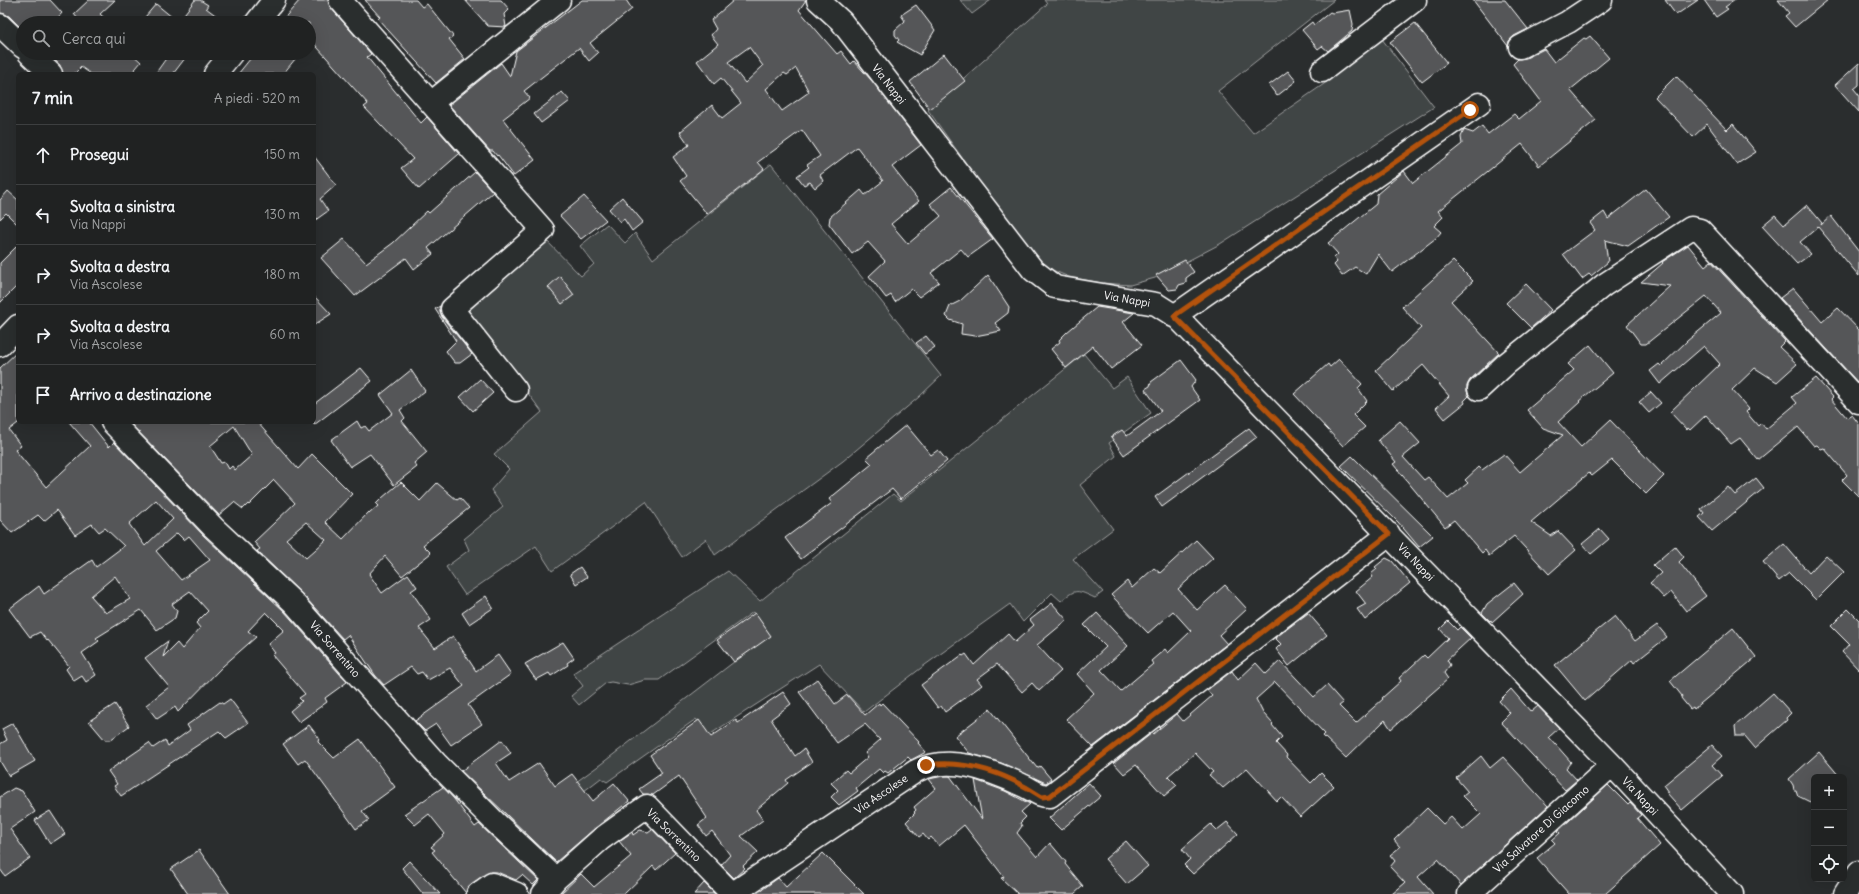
<!DOCTYPE html>
<html lang="it">
<meta charset="utf-8">
<style>
:root{--surface:#202222;--page:#2d2f2f;--text:#f1f3f6;--muted:#a2a4a5;--line:#3d3f40}
body{margin:0;font-family:Delius,sans-serif;background:var(--page);color:var(--text)}
.controls{position:absolute;right:12px;bottom:12px;display:grid;overflow:hidden;border-radius:6px;box-shadow:0 4px 16px #0002}
.controls button{width:36px;height:36px;display:grid;place-items:center;padding:0;border:0;border-bottom:1px solid var(--line);background:var(--surface);color:var(--text);font:20px sans-serif}
.stop{position:absolute;width:12px;height:12px;margin:-9px;border:3px solid #b45309;border-radius:50%;background:#fff}
.stop.end{background:#b45309;border-color:#fff;box-shadow:0 1px 4px #0008}
.list{margin:0;padding:0;list-style:none}
h2{display:flex;justify-content:space-between;align-items:center;height:52px;margin:0;padding:0 16px;font-size:17px}
h2 small{font-size:13px;font-weight:400;color:var(--muted)}
.list li{display:grid;grid-template-columns:26px 1fr auto;gap:12px;align-items:center;box-sizing:border-box;height:60px;padding:0 16px;border-top:1px solid var(--line)}
.list b{display:block;font-size:15px;white-space:nowrap}
.list p{margin:0;font-size:13px;white-space:nowrap;color:var(--muted)}
.list em{font-size:13px;font-style:normal;color:var(--muted)}
.icon{flex:none;width:22px;height:22px;fill:none;stroke:currentColor;stroke-width:2;stroke-linecap:round;stroke-linejoin:round}
.map{position:relative;flex:none;width:1859px;height:894px;overflow:hidden}
.search{position:absolute;background:var(--surface);box-shadow:0 4px 16px #0002;left:16px;top:16px;width:300px;height:44px;display:flex;align-items:center;gap:10px;box-sizing:border-box;padding:0 14px;border-radius:22px;color:var(--muted);font-size:15px}
.panel{position:absolute;background:var(--surface);box-shadow:0 4px 16px #0002;left:16px;top:72px;width:300px;height:352px;border-radius:6px}
.map>svg:first-child{display:block}
.green{fill:#414445;stroke:#a0a2a2}
.building{fill:#555758;stroke:#fff;fill-rule:evenodd}
.lines{fill:none;stroke-linecap:round;stroke-linejoin:round}
.minor-casing{stroke:#fff;stroke-width:25}
.minor{stroke:#2a2d2e;stroke-width:22}
.route{stroke:#b45309;stroke-width:5}
.labels{text-anchor:middle;dominant-baseline:central;stroke-width:3;stroke-linejoin:round;paint-order:stroke}
.street-label{font-size:11px;fill:#fff;stroke:#2a2d2e}
</style>
<div class="map">
<svg width="1859" height="894" viewBox="0 0 1859 894">
<rect width="100%" height="100%" fill="#2a2d2e"/>
<filter id="ink" filterUnits="userSpaceOnUse"><feTurbulence type="fractalNoise" baseFrequency=".025" numOctaves="2"/><feDisplacementMap in="SourceGraphic" scale="8" xChannelSelector="R" yChannelSelector="G"/><feConvolveMatrix kernelMatrix="1 2 1 2 8 2 1 2 1" color-interpolation-filters="sRGB"/></filter>
<g filter="url(#ink)">
<path class="green" d="M960,0h31l-19,14z
M1044,0h290l-116,91 35,42 71,-49 58,-45 52,68 -214,137 -65,34 -25,7 -28,-2 -33,-6 -19,-8 -25,-23 -97,-136 119,-106z
M771,164l170,212 -22,21 -76,64 -128,94 -9,-16 -24,18 -36,-55 -94,69 -16,-25 -71,49 -19,-28 23,-17 -5,-11 39,-32 -12,-17 18,-21 -15,-15 48,-42 -79,-105 80,-70 38,39 13,-12 -14,-18 27,-22 18,19 10,-10 18,26z
M1084,354l28,34 15,-11 24,36 -42,30 7,13 -36,29 33,44 -40,30 30,33 -8,6c-18,-8 -19,-10 -34,3l-9,-8 -29,29 -13,-18 -85,61 -61,47 -45,-48 -110,71 -13,-16 -89,63 -6,-4 -65,50 -10,-10 75,-54 168,-129 -16,-23 -94,68h-14l-17,5 -17,-3 -5,1 -27,22 -8,-9 12,-10 -10,-13 155,-102 32,30 133,-107 8,7z"/>
<path class="building" d="M0,0h50l12,13 -9,10h-30v7l-14,-14 -9,-3z
M89,0h26l-15,14 10,9h-29l-7,-9z
M195,0h5l8,5 -2,3 20,15h-86l16,-19 22,18z
M300,0h28l3,8 40,46 -4,3 54,66 6,-6 32,37 -40,35 -18,-21 12,-9 -49,-52 4,-3 -59,-66v-15h-29z
M365,0h51l6,7 5,-3 26,32 -4,3 16,20 -29,24 -58,-64 2,-2z
M465,0h36l8,9 -5,5 2,13 -18,-1z
M582,0h44l6,9 -42,34 8,10 -9,8 -10,-13 -55,43 6,7 -27,21 32,41 -21,16 -16,-21 -1,1 -4,-5h-3l-41,-46 52,-42 9,13 6,-25z
M734,0h72l-7,10 38,44 4,-3 10,13 3,-3 19,21 48,63 -29,22 27,34 -28,23 17,20 33,-28 -11,-12 21,-17 42,52 -25,18 -7,-8 -30,24 8,9 -20,15 -8,-8 -16,13 -4,-7 -5,3 -17,-22 16,-15 -17,-19 -16,12 -23,-30 1,-7 31,-27 4,5 18,-14 -26,-34 -37,28 3,6 -8,7 -5,-6 -6,3 -7,-9 12,-9 -2,-2 13,-9 -18,-26 -44,32 6,7 -57,45 -27,-33 6,-5 -13,-19 16,-12 -9,-13 32,-27 10,13 19,-15 -20,-25 -7,6 -17,-23 21,-17 -7,-9 5,-6 -5,-9zM749,47l14,19 -18,17 -17,-21zM796,68l13,24 -27,19 -16,-22 18,-16 3,2z
M1473,0h32l23,29 -14,7 -5,5 -1,5z
M1665,0h33l-22,15z
M1704,0h31l-10,7 3,2 -12,8z
M1778,0h50l-33,27 -10,-11 4,-3z
M916,5l19,25 -15,25 -23,-13 2,-2 -4,-5v-5l10,-9 -4,-6z
M1350,10l3,14 -1,7 -24,20 -6,-5 -4,3 -16,-19 10,-8 2,3 16,-13 2,1z
M1415,23l32,40 -25,19 -32,-40z
M1590,36l19,22 -39,32 26,30 -57,46 -17,-22 -84,67 5,6 -9,9 7,6 -5,6 -44,34 -14,-18 -12,20 -11,-7 -13,9 -8,-11 3,-3 -3,-4 4,-4 -10,-11 48,-39 1,-10 27,-23 9,12 49,-39 -1,-7 3,-7 9,3 9,-7 6,8 26,-20 5,5 22,-18 -28,-37 5,-5 8,-1 18,-9 10,13 30,-24 2,1z
M47,53h84l10,9 -10,12h-40l-10,-7 -7,7h-11l-3,-9z
M170,53h19l-16,21h-18z
M255,53h45l-17,21h-45z
M944,54l21,27 -35,28 -20,-27z
M1859,63v22l-5,4 5,6v17l-24,-27z
M1288,71l8,10 -19,15 -8,-11z
M1676,76l51,54 6,-6 23,28 -19,12 -30,-40 -14,13 -38,-40z
M562,92l8,9 -29,22 -7,-9z
M314,156l22,29 -16,14 8,12 -14,10z
M475,172l18,20 -65,56 5,6 -19,15 -8,-11 -51,38 -34,-38 23,-19 22,24 27,-20 34,-32 2,2z
M1646,189l23,28 -41,29 -23,-6 3,22 -17,14 -2,-2 -7,5 -19,-25 32,-24 -5,-7 14,-11 4,7z
M8,191l10,9v25l-12,-12 -6,6v-19z
M584,196l22,24 -25,19 -21,-23z
M622,197l21,25 -11,9 -8,-12 -4,3 -11,-13z
M1807,205l15,18 -1,2 10,-9 28,36v24l-41,-49 -18,15 11,12 -14,10 -35,-38 13,-11 9,10z
M18,245v40l-18,18v-40z
M1688,245l17,21 6,-5 74,80 -6,6 18,17 -20,18 -22,-14 -23,22 17,19 -3,3 12,14 3,-3 5,6 31,-26 -5,-6 24,-19 17,19 -2,2 16,19 5,-3 7,9v73l-17,-17 5,-5 -23,-27 -3,1 -4,-4 -3,1 -16,-19 -40,33 -18,-22 -9,6 -25,-29 -16,15 -2,-2 -1,2 -17,-18 50,-48 -16,-18 -44,38 -10,-13 9,-7 2,2 26,-25 34,-28 -15,-17 -60,48h-5l-14,-19 43,-39 -29,-4 22,-19 -1,-1z
M1185,260l9,12 -8,6v5l-7,2 -2,4 -8,1 -13,-15z
M1453,261l20,20 -22,20 48,52 -29,27 -3,6v5l2,5 -5,5 1,2 -20,16 -9,-11 13,-12 -26,-31 -30,26 -17,-21 45,-42 -19,-21z
M988,275l21,32 -1,6 -13,10 6,8 -26,5 -14,-2 1,-10 -12,-4 -4,-4 4,-10 10,-5z
M560,276l14,19 -12,9 -14,-17z
M1526,284l25,26 -20,18 -25,-25z
M1793,288l29,34 16,-14 21,22v54l-79,-86z
M314,296l17,18 -17,11z
M440,306v5l2,6 30,37 -12,9h-5l-9,-12 10,-10 -21,-32z
M1097,307l37,6 -11,9 19,23 -31,24 -18,-23 -27,22 -15,-19 9,-7 -1,-2 8,-8z
M926,336l9,11 -10,7 -9,-11z
M1590,345l23,28 -34,28 1,1 -22,20 23,25 29,-27 54,56 -18,18 -34,-34 -20,16 -3,-3 -58,49 20,14 7,-5 18,19 -27,24 -35,-38 -25,20 -4,-6 -3,3 -28,-33 -9,7 -52,-63 3,-2 -18,-22 22,-19 20,22 -17,14 21,23 4,-3 20,22 20,-16 -3,-3 14,-13 3,3 22,-16 16,18 43,-37 -20,-7 -16,-18 47,-40 -6,-6z
M18,351v72l-9,7 12,16 -6,4 31,37 44,-41 -21,-24h20l20,25 5,-5 90,94 80,75 63,71 -22,16 2,4 -28,20 -9,-11 12,-10 -3,-3 6,-4 -33,-39 3,-2 -7,-9 16,-14 -18,-18 -18,19 8,6 -33,29 -45,46 -3,-5 -18,12 -11,-14 23,-18 -24,-29 23,-17 -5,16 14,-14 5,6 18,-21 -4,-5 12,-12 -18,-20 -18,13 5,7 -2,7 -18,12 -16,-20 -45,28 3,3 -17,12 14,22 -10,7 -4,-6 -8,5 -8,-12 3,-3 -21,-26 -1,1 -7,-9 -10,5 -21,-28 30,-23 5,8 48,-34 4,7 28,-21 -19,-18 -6,4 -7,-8 -17,11 -18,-25 -13,11 -6,-6 -26,18 -12,-13v-152zM156,500l17,19 -28,27 -16,-22zM177,533l7,7 5,-4 21,24 -29,20 -25,-29zM115,576l15,23 -24,14 -15,-17z
M1339,359l23,25 -4,4 9,13 -14,14 12,12 -22,19 -49,-52 34,-30 2,3z
M1181,360l15,20 -5,7 9,13 -76,55 -13,-18 11,-7 5,6 34,-25 -16,-22 5,-3 1,-4z
M361,368l11,13 -58,44v-21z
M411,370l14,21 -25,19 5,8 -3,3 25,31 -13,11 3,4 -23,18 -24,-31 -20,13 -19,-27 26,-19 4,7 4,-2 4,5 24,-18 -13,-18z
M480,379l13,14 -20,18 -13,-14z
M1651,392l10,11 -12,10 -10,-11z
M129,422h128l41,47 14,-15 40,40 -27,28 18,17 26,-27 1,1 8,-7 -2,-2 6,-6 19,-16 19,19 17,-18 20,17 3,-2 9,10 -46,37 8,8 -29,23 -17,-20 -16,18 13,19 26,-19 9,13 -6,4 20,29 -12,8 16,20 18,-12 23,35 22,-16 13,19 -43,31 14,19 -31,21 -15,-21 -11,7 -10,-10 49,-35 -14,-18 -22,12 -6,-8 -5,2 -6,-7 -27,18 -9,-10 -27,-40 -5,4 -41,-45 -45,-43 3,-2 -6,-7 41,-39 -21,-23 -25,25 -1,-1 -5,5 -9,-7 -15,13zM234,426l18,29 -17,15 -3,-4 -3,3 -4,-7 -4,1 -11,-17zM306,522l20,18 -20,18 -20,-19z
M906,425l25,30 7,-5 9,11 -46,38 -9,-10 -91,70 -16,-21 47,-35 -3,-4 43,-35 -6,-6z
M1249,428l8,9 -95,70 -7,-10z
M1352,456l81,80 -14,11 -21,-25 -57,-56z
M1756,478l8,10 -52,43 -13,-14 5,-4 -3,-4 27,-22 7,8z
M1600,529l9,10 -18,15 -9,-10z
M1196,540l17,18 -35,31 19,21 28,-25 22,24 -28,26 8,9 -134,103 -27,-28 28,-26 -17,-19 29,-27 -22,-22 13,-12 31,33 -27,24 20,21 32,-27 -2,-3 14,-12 3,4 23,-22 -18,-20 -25,22 -37,-38 16,-14 5,7 22,-20 6,5z
M1784,544l25,29 17,-18 18,17 -28,28 -27,-27 -10,8 -16,-19z
M1675,546l9,11 -5,5 27,34 -20,15 -15,-19 -7,6 -14,-15 11,-10 -8,-8z
M1386,558l6,3 18,22 -45,37 -8,-11 9,-5 -10,-13 17,-14 -2,-3 6,-5 -2,-2z
M580,567l7,10 -11,7 -6,-10z
M1514,583l9,11 -31,28 -1,-2 -1,1 -8,-8 5,-9z
M486,596l7,12 -24,16 -7,-11z
M1052,603l15,17 -30,25 24,26 -22,20 -7,-8 -10,9 -25,-28 -20,15 5,6 -37,27 -4,-6 -3,2 -17,-23 41,-30 1,1 3,-2 8,11 34,-31 7,8 19,-17 -4,-5z
M1848,609l11,11v50l-17,-18 7,-8 -18,-18z
M755,613l16,23 -37,26 -17,-22z
M1308,613l19,22 -38,31 -13,-17 5,-5 -6,-6z
M1615,616l20,25 22,-16 10,12 -33,26 -2,-3 -47,41 -30,-36z
M1448,621l9,9 3,-3 11,11 -24,22 3,5 -6,8 4,6 -57,50 -6,-9 -39,38 -23,-22 2,-2 -50,-52 -19,17 7,14 10,11 -1,1 10,12 -6,6 11,12 -1,2 25,26 10,-10 13,13 -34,31 -19,-20 -4,4 -30,-33 -24,20 -14,-13 4,-3 -18,-19 -27,23 9,9 -13,11 -28,-31 -12,9 -10,-11 38,-30 1,1 24,-20 6,7 29,-25 -5,-6 25,-19 6,9 18,-17 10,11 14,-13 34,36 13,-12 16,18 -4,3 17,17 27,-24 -1,-1 19,-17 -2,-3 25,-23 3,3 21,-20 -8,-9z
M1733,628l23,29 -62,52 -1,-2 -3,2 -9,-11 1,-2 -12,-15z
M563,642l11,16 -7,5 1,2 -17,11 -2,-3 -13,7 -11,-16z
M817,679l18,25 12,-9 18,20 14,-12 1,2 2,-2 37,39 -1,1 8,9 -15,8 -3,-3 -20,16 -3,-2 -2,2 -4,-4 -23,19 2,3 -19,14 -8,-8 7,-7 -7,-7 15,-13 3,3 19,-16 -3,-4 15,-13 -15,-16 -28,19 -38,-51z
M1511,689l20,23 7,-6 21,22 -10,9 22,25 -5,6 11,12 -12,10 -64,-68 9,-9 -11,-12z
M783,692l8,12 -20,15 24,37 9,-7 8,13 -26,18 2,3 -32,27 7,10 -22,16 17,16 -15,14 2,2 -11,10 -13,-13 9,-10 -18,-24 -6,5 -8,-11 9,-7 -28,-42 -26,19 -10,-1 -4,-5 23,-16 -12,-18 49,-35 12,17 25,-17 2,3z
M1773,693l18,20 -5,5 1,2 -32,28 -10,-12h-9l-1,-10z
M230,699l18,24 -22,15 -7,-7 -98,65 -7,-10 3,-2 -9,-13 41,-28 4,5 12,-8 3,6 22,-16 -3,-5 33,-23 3,2z
M115,704l14,22 -19,14h-5l-16,-19z
M990,709l47,59 3,-2 11,13 -5,4 -45,-20 -32,-10 -14,-17z
M13,723l22,38 -26,15 -9,-15v-17l7,-4 -5,-11z
M309,725l10,13 -1,4 16,16 26,-19 35,48 -33,24 7,9 -13,9 -51,-70 -7,5 -15,-20z
M502,740l9,13 -15,10 13,19 30,-19 16,23 17,-12 21,27 21,-18 15,18 -36,29 -37,32 -95,-91z
M1712,745l10,11 -10,9 10,11 -40,34 -15,-17 2,-1 -5,-7z
M1819,752l21,25h-26v27l-16,-8 -2,-6h-2l-1,-5 -4,-6z
M1481,756l9,12 13,-11 45,49 -87,79 -23,-26 -20,18 15,17h-41l13,-11 -15,-16 5,-6 -5,-6 10,-8 -6,-7 33,-32 16,16 8,-7 12,13 18,-16 -18,-18 5,-4 -12,-14z
M943,776h7l32,43 -7,-39 30,11 25,13 -9,8 5,5 -6,6 2,3 -5,7 20,24 13,-14 16,19 -1,2 18,22 -9,8h-56l-17,-16 3,-1 -40,-52 -25,21 -8,-9 -3,3 -5,-6 -4,3 -13,-15 9,-9 -1,-1 2,-2 -2,-3 22,-19 -7,-9z
M1089,783l12,13 -40,34 -12,-12z
M1608,785l20,20 2,-2 11,12 -4,3 23,27 -55,49h-36l-32,-36 18,-15 -3,-3 8,-7 -2,-2z
M443,787l11,12 21,28 4,-3 59,56 -5,5 -11,-10 -6,5 -19,-8h-7l-19,12 -4,4 -1,5 -34,-41 3,-2 -4,-3 14,-13 -16,-20 -14,11 -11,-11z
M14,788l8,3 13,21 -25,17 20,29 -25,18 -5,-7v-72z
M50,811l15,23 -15,10 -15,-24z
M1227,822l11,12 -45,40 -9,-9 6,-6 -8,-10 29,-25 6,6z
M652,829l23,24 -19,17 -3,-4 -29,28h-64l21,-20 13,13 37,-31 -12,-15 13,-9 1,3 7,-5 8,2z
M1126,841l22,25 -21,18 -22,-25z
M199,850l31,44h-42l-17,-25z
M823,853l41,41h-108l22,-16 8,9z
M409,861l31,33h-17l-21,-26z
M704,883l11,11h-21z"/>
<g class="lines">
<defs>
<path id="minor" d="M340,0l203,230 -91,79 64,81
M818,0l23,21 192,249 22,17 101,17 22,14 434,447 120,129
M256,23l18,-23
M0,25l23,22
M1520,47l48,-25 33,-22
M29,53l22,21
M1322,71l93,-71
M215,74l17,-21
M431,103l128,-103
M1174,316l305,-212
M0,345l18,-19
M1479,389l27,-25 98,-79 87,-57 9,2 159,172
M112,422l101,105 80,75 143,161 59,59 61,57 -13,15
M556,879l45,-40 46,-33 85,88
M478,894l14,-10 25,10
M732,894l184,-123c33,-17 74,-1 106,14 10,4 17,12 28,11l339,-262
M1469,894l143,-129
M1845,894l14,-22"/>
</defs>
<use href="#minor" class="minor-casing"/>
<use href="#minor" class="minor"/>
</g>
</g>
<g class="lines" filter="url(#ink)">
<path class="route" d="M926,765c41,-6 82,9 116,32l8,-1 339,-262 -215,-218 296,-206"/>
</g>
<g class="labels">
<g class="street-label">
<text transform="translate(889 84) rotate(52)">Via Nappi</text>
<text transform="translate(1127 299) rotate(10)">Via Nappi</text>
<text transform="translate(1416 562) rotate(46)">Via Nappi</text>
<text transform="translate(335 649) rotate(49)">Via Sorrentino</text>
<text transform="translate(881 794) rotate(-34)">Via Ascolese</text>
<text transform="translate(1640 796) rotate(47)">Via Nappi</text>
<text transform="translate(1541 829) rotate(-42)">Via Salvatore Di Giacomo</text>
<text transform="translate(674 835) rotate(44)">Via Sorrentino</text>
</g>
</g>
</svg>
<div class="controls">
<button>+</button>
<button>−</button>
<button><svg class="icon" aria-label="locate" viewBox="0 0 24 24"><circle cx="12" cy="12" r="6"/><path d="M12 2v4M12 18v4M2 12h4M18 12h4"/></svg></button>
</div>
<div class="stop" style="left:1470px;top:110px"></div>
<div class="stop end" style="left:926px;top:765px"></div>
<div class="search"><svg class="icon" aria-label="search" viewBox="0 0 24 24"><circle cx="10" cy="10" r="6"/><path d="M15 15l6 6"/></svg>Cerca qui</div>
<section class="panel">
<h2>7 min<small>A piedi · 520 m</small></h2>
<ul class="list">
<li><svg class="icon" aria-label="ahead" viewBox="0 0 24 24"><path d="M12 20V5M6 11l6-6 6 6"/></svg><div><b>Prosegui</b></div><em>150 m</em></li>
<li><svg class="icon" aria-label="left" viewBox="0 0 24 24"><path d="M17 20v-9H6M10 6l-5 5 5 5"/></svg><div><b>Svolta a sinistra</b><p>Via Nappi</p></div><em>130 m</em></li>
<li><svg class="icon" aria-label="right" viewBox="0 0 24 24"><path d="M7 20v-9h11M14 6l5 5-5 5"/></svg><div><b>Svolta a destra</b><p>Via Ascolese</p></div><em>180 m</em></li>
<li><svg class="icon" aria-label="right" viewBox="0 0 24 24"><path d="M7 20v-9h11M14 6l5 5-5 5"/></svg><div><b>Svolta a destra</b><p>Via Ascolese</p></div><em>60 m</em></li>
<li><svg class="icon" aria-label="arrive" viewBox="0 0 24 24"><path d="M6 21V4h12l-3 4 3 4H6"/></svg><div><b>Arrivo a destinazione</b></div></li>
</ul>
</section>
</div>
